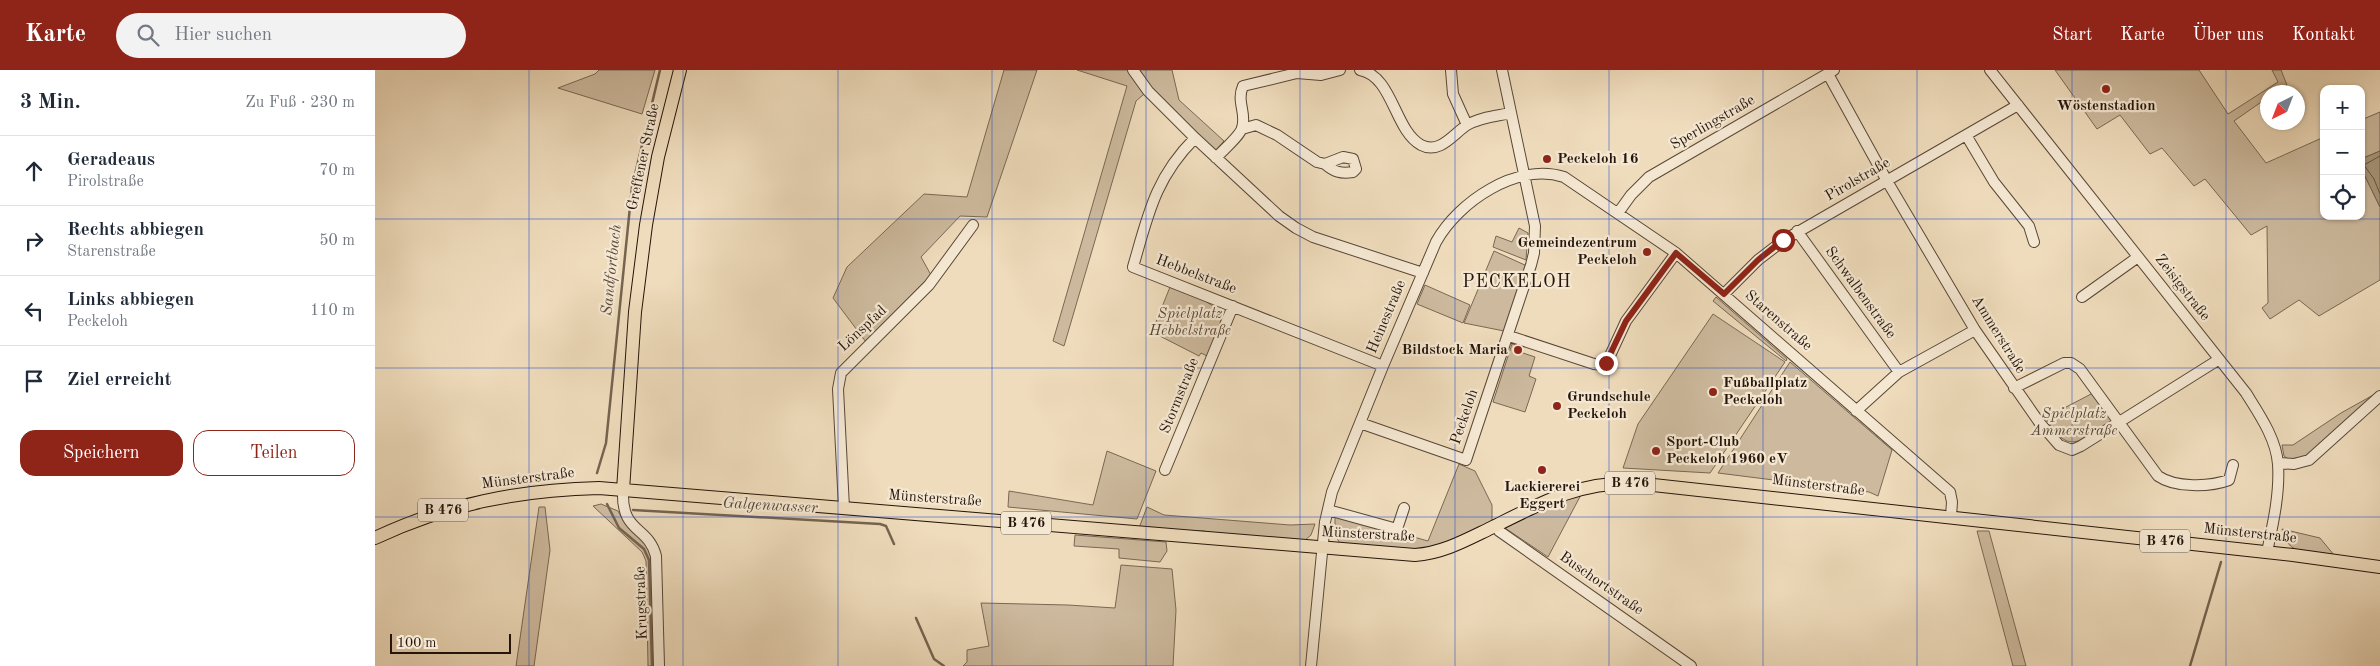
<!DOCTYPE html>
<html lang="de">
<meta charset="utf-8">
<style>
:root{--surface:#fff;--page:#f2f2f3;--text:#1f2937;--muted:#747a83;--line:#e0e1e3;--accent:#8f2418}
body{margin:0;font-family:"Old Standard TT",serif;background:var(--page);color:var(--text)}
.controls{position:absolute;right:15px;top:15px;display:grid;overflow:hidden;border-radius:10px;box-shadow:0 1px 4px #0004}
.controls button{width:45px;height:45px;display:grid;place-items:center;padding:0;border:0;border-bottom:1px solid var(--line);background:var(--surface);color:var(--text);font:25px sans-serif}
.compass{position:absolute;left:1885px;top:15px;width:45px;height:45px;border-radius:50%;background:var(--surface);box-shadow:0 1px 4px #0004;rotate:222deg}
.scale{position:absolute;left:15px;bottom:12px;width:121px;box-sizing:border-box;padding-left:5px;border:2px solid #25150a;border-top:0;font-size:14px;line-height:18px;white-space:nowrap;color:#25150a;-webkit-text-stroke:4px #f5e8d3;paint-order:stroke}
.stop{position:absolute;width:15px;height:15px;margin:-11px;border:4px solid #8f2418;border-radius:50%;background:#fff}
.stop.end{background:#8f2418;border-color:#fff;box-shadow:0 1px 5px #0008}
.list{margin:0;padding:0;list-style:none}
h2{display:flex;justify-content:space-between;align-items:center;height:65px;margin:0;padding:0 20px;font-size:21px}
h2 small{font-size:16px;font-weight:400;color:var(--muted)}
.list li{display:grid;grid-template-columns:32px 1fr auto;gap:15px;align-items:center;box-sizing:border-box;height:70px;padding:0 20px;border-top:1px solid var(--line)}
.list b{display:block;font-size:19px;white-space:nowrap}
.list p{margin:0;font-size:16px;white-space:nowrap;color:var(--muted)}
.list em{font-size:16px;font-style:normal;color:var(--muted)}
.actions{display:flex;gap:10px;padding:15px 20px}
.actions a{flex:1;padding:11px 0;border:1px solid var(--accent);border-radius:15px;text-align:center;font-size:18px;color:var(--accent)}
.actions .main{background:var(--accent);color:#fff}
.icon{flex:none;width:28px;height:28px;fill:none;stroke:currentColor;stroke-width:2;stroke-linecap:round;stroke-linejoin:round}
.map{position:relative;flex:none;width:2005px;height:596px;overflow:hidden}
header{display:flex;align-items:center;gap:30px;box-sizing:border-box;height:70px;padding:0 25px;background:var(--accent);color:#fff}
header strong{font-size:24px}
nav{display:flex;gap:28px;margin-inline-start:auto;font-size:18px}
.search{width:350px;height:45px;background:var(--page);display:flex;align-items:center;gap:12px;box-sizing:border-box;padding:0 18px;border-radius:28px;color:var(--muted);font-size:19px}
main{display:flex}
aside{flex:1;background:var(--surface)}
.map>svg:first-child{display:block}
.green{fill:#cdba9e;stroke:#796854}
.water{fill:#aa987f;stroke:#756450}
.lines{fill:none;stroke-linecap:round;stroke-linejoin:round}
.shore{stroke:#685644;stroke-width:1}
.stream{stroke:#756450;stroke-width:2.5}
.minor-casing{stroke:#584736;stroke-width:12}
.major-casing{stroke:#25150a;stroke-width:14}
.minor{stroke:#f5e8d3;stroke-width:10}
.major{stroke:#efdcbc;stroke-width:12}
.route{stroke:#8f2418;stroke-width:6}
.grid{fill:none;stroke:#1d4ed8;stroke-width:1;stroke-opacity:0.55}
.poi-dot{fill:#8f2418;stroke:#f5e8d3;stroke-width:2}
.labels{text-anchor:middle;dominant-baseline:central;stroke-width:4.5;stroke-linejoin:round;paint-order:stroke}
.shield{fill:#f5e8d3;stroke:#635446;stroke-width:1}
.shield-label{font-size:14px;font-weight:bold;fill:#25150a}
.poi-label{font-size:15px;font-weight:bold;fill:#25150a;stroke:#f5e8d3;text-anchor:start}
.street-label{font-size:15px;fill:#25150a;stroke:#f5e8d3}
.park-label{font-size:15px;font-style:italic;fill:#574736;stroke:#f5e8d3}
.water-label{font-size:16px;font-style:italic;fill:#5a4939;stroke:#f5e8d3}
.quarter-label{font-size:18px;letter-spacing:1px;fill:#25150a;stroke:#f5e8d3}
</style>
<header>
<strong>Karte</strong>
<div class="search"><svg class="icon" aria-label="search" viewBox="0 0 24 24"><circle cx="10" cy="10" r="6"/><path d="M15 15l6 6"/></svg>Hier suchen</div>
<nav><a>Start</a><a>Karte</a><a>Über uns</a><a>Kontakt</a></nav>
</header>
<main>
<aside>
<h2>3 Min.<small>Zu Fuß · 230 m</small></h2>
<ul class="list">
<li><svg class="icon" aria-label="ahead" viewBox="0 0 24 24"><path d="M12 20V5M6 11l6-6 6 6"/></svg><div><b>Geradeaus</b><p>Pirolstraße</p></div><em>70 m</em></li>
<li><svg class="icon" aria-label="right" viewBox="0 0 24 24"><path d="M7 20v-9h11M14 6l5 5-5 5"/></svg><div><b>Rechts abbiegen</b><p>Starenstraße</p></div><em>50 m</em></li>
<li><svg class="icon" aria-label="left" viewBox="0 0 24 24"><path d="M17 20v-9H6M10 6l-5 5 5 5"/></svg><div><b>Links abbiegen</b><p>Peckeloh</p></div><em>110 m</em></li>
<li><svg class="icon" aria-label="arrive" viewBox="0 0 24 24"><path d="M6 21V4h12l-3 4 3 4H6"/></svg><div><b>Ziel erreicht</b></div></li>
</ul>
<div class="actions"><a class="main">Speichern</a><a>Teilen</a></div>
</aside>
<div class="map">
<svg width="2005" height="596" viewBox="0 0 2005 596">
<rect width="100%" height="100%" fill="#efdcbc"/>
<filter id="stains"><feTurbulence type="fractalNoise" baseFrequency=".004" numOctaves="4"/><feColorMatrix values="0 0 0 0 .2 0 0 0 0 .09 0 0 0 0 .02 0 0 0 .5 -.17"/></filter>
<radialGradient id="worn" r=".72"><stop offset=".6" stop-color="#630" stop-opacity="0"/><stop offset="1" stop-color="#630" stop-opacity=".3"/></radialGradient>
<path class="green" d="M224,0h56l-13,44 -84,-26 37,-14z
M629,0h33l-50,147 -27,-1 -39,41 10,18 -65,67 -33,-44 14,-31 77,-73 43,3z
M702,0h95l7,30 45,41 -9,10 -64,-63 -15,13 -72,245 -11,-5 74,-255z
M1680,0h144l29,44 50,-32 -6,-12h9l6,15 -11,7h-9v6l-33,23 32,42 58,-26v79h37v-48l19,39v73l-61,36 -20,-16 -29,19 -8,-11 6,-5 -1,-77 -16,9 -46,-56 -11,7 -32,-38 -12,6 -30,-39 -23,14z
M2005,42v39l-19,8v-39z
M1144,158l9,5 -2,27 -33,-13 3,-11 16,6z
M1119,181l33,15 -23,65 -40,-8z
M1050,215l45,20 -7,18 -46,-19z
M795,217c14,6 55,16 51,36 -3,11 -10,22 -14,33l-6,-3 -2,3 -47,-24z
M1341,227l71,62 -1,2 -73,-60z
M1338,244l72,48 -75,111 -87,-5 15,-44z
M1137,274l6,1 -1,6 18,6 -6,19 7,3 -11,33 -32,-10z
M1415,292l102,88 -14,46 -9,-4 -151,-19z
M1718,323l20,28 -35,20c-16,5 -24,-12 -33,-23z
M2000,324l-68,63 -19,2 -4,-3 -2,-11h11l48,-32z
M732,381l49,20 -19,48 -129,-12 1,-16 84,14z
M1084,394l16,7 17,34v16l-56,27 -16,3 -80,-8 -5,-7v-21l93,26z
M1208,421l-35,66 -43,-29z
M226,434l17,7 6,11 22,22 5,9 3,113h-6l-2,-105 -4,-9 -49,-46z
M164,437h6l5,43 -16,116h-18z
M772,437l17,8 126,10 25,-1 -4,11 -8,7 -70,-5 -29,-6h-28l-37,-3z
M1907,459l38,9 14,17c-23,-3 -47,2 -52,-26z
M1614,461l37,135h-13l-36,-135z
M700,465l91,7 1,9 -7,11 -41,-4v-9l-45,-3z
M746,495l51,4 4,41 -3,56h-210l4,-4v-12l22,-4 -8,-43 87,2 47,3z"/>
<path class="water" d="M2005,81v56l-19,-39v-9z"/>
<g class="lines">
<path class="shore" d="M2005,86l-16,9 10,14 6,15"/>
<path class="stream" d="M222,403l9,-30 26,-256 28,-117
M232,434l12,24 25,21 5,11 3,106
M258,440l247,14 6,2 8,18
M541,548l18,41 10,7
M1815,596l31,-104"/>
<defs>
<path id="minor" d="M758,0l15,21 47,47
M985,0c33,6 34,60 61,75 19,10 33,-12 46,-20 13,-8 30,-9 44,-12
M1076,0l2,24 14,31
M1615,0l256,323c13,21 30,45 32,71 2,29 -5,60 -11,88
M1453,4l59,107 88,149 64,92 20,23 13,5 9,-4 137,-86
M867,59l14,-4 21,10 40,27 8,2 18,-7 10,2 3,10 -3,3c-12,2 -19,0 -28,-8
M1591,65l28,47 35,44 5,16
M841,88c6,-7 24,-22 26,-30 5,-15 -6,-26 1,-42l54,-13 24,2 19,-5
M1243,143l13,-18 18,-18 185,-107
M1422,161l102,141
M1349,224l34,-34 26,-20 234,-135
M1707,227l56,-40
M1134,266l85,28 9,1 5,-5 18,-39 50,-68
M1008,296l-250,-99c15,-52 22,-89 62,-129l84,78 17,12 17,9 110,36
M1639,318l50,-25h7l9,6 78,107c17,12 52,11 71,4l4,-15
M1481,341l43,-39 76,-42
M985,353l106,37 65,-195 3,-12 1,-27 -33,-156
M1903,393l16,1 15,-4 71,-64
M790,400l68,-164
M248,420c-2,44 25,35 33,66l3,110
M469,438l-6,-119 3,-16 88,-88 44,-60
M953,440l69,19 7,-21
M1121,455l3,6 192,135
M936,596l14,-144 7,-30 51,-126 53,-124c22,-40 81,-80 128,-65l112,76 274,239 2,10 -1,14"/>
<path id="major" d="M248,420l12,-178 11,-87 12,-68 22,-87
M0,468c72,-34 144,-48 224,-50l816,67c28,-2 51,-15 76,-27 50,-25 86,-46 144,-45l658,72 87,12"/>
</defs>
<use href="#minor" class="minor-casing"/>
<use href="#major" class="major-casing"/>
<use href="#minor" class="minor"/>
<use href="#major" class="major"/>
</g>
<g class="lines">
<path class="route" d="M1231,293l20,-42 50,-68 48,41 34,-34 25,-20"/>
</g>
<path class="grid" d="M154,0v596M308,0v596M463,0v596M617,0v596M771,0v596M925,0v596M1080,0v596M1234,0v596M1388,0v596M1542,0v596M1697,0v596M1851,0v596M0,149h2005M0,298h2005M0,447h2005"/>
<g class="poi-dot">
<circle cx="1731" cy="19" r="5"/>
<circle cx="1172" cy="89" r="5"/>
<circle cx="1272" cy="182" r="5"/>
<circle cx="1143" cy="280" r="5"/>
<circle cx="1338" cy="322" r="5"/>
<circle cx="1182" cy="336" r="5"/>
<circle cx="1281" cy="381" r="5"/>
<circle cx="1167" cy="400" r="5"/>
</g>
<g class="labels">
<g class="shield">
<rect x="1230" y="401.5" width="50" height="23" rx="4"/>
<rect x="43" y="428.5" width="50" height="23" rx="4"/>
<rect x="626" y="441.5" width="50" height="23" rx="4"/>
<rect x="1765" y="459.5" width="50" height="23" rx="4"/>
</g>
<g class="shield-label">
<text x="1255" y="413">B 476</text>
<text x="68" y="440">B 476</text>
<text x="651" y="453">B 476</text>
<text x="1790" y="471">B 476</text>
</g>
<g class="poi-label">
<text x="1731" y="36" text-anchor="middle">Wöstenstadion</text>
<text x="1182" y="89">Peckeloh 16</text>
<text x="1262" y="173" text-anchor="end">Gemeindezentrum<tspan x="1262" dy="17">Peckeloh</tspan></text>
<text x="1133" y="280" text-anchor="end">Bildstock Maria</text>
<text x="1348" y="313">Fußballplatz<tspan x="1348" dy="17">Peckeloh</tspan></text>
<text x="1192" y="327">Grundschule<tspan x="1192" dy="17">Peckeloh</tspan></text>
<text x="1291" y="372">Sport-Club<tspan x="1291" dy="17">Peckeloh 1960 eV</tspan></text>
<text x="1167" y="417" text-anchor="middle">Lackiererei<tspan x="1167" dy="17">Eggert</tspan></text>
</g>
<g class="street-label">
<text transform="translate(1338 53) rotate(-30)">Sperlingstraße</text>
<text transform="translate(269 87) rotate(-78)">Greffener Straße</text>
<text transform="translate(1483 110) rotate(-30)">Pirolstraße</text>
<text transform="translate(821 205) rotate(21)">Hebbelstraße</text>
<text transform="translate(1807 218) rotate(52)">Zeisigstraße</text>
<text transform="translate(1485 223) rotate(54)">Schwalbenstraße</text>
<text transform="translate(1012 247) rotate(-67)">Heinestraße</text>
<text transform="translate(1403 251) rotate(41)">Starenstraße</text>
<text transform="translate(488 259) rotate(-43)">Lönspfad</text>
<text transform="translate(1623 265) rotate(58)">Ammerstraße</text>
<text transform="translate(805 326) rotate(-68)">Stormstraße</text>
<text transform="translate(1090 347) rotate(-71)">Peckeloh</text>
<text transform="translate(153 409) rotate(-7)">Münsterstraße</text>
<text transform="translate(1443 416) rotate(7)">Münsterstraße</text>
<text transform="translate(560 429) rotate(4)">Münsterstraße</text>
<text transform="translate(1875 464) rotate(6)">Münsterstraße</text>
<text transform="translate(993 465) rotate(3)">Münsterstraße</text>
<text transform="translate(1226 514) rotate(35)">Buschortstraße</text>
<text transform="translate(267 533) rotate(-92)">Krugstraße</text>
</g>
<g class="park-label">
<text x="815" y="244">Spielplatz<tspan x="815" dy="17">Hebbelstraße</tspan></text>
<text x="1699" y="344">Spielplatz<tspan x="1699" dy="17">Ammerstraße</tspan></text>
</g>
<g class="water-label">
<text transform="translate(237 200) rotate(-84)">Sandfortbach</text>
<text transform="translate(395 436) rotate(3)">Galgenwasser</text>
</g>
<g class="quarter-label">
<text x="1142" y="212">PECKELOH</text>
</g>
</g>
<rect width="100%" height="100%" filter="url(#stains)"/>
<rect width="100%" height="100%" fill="url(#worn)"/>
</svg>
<div class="controls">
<button>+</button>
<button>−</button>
<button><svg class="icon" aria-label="locate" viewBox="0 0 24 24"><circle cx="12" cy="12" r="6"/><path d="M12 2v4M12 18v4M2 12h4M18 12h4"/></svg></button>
</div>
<svg class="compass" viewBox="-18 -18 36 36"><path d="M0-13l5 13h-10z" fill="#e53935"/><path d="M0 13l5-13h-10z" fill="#747a83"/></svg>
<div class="scale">100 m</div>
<div class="stop" style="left:1408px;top:170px"></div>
<div class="stop end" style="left:1231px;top:293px"></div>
</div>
</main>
